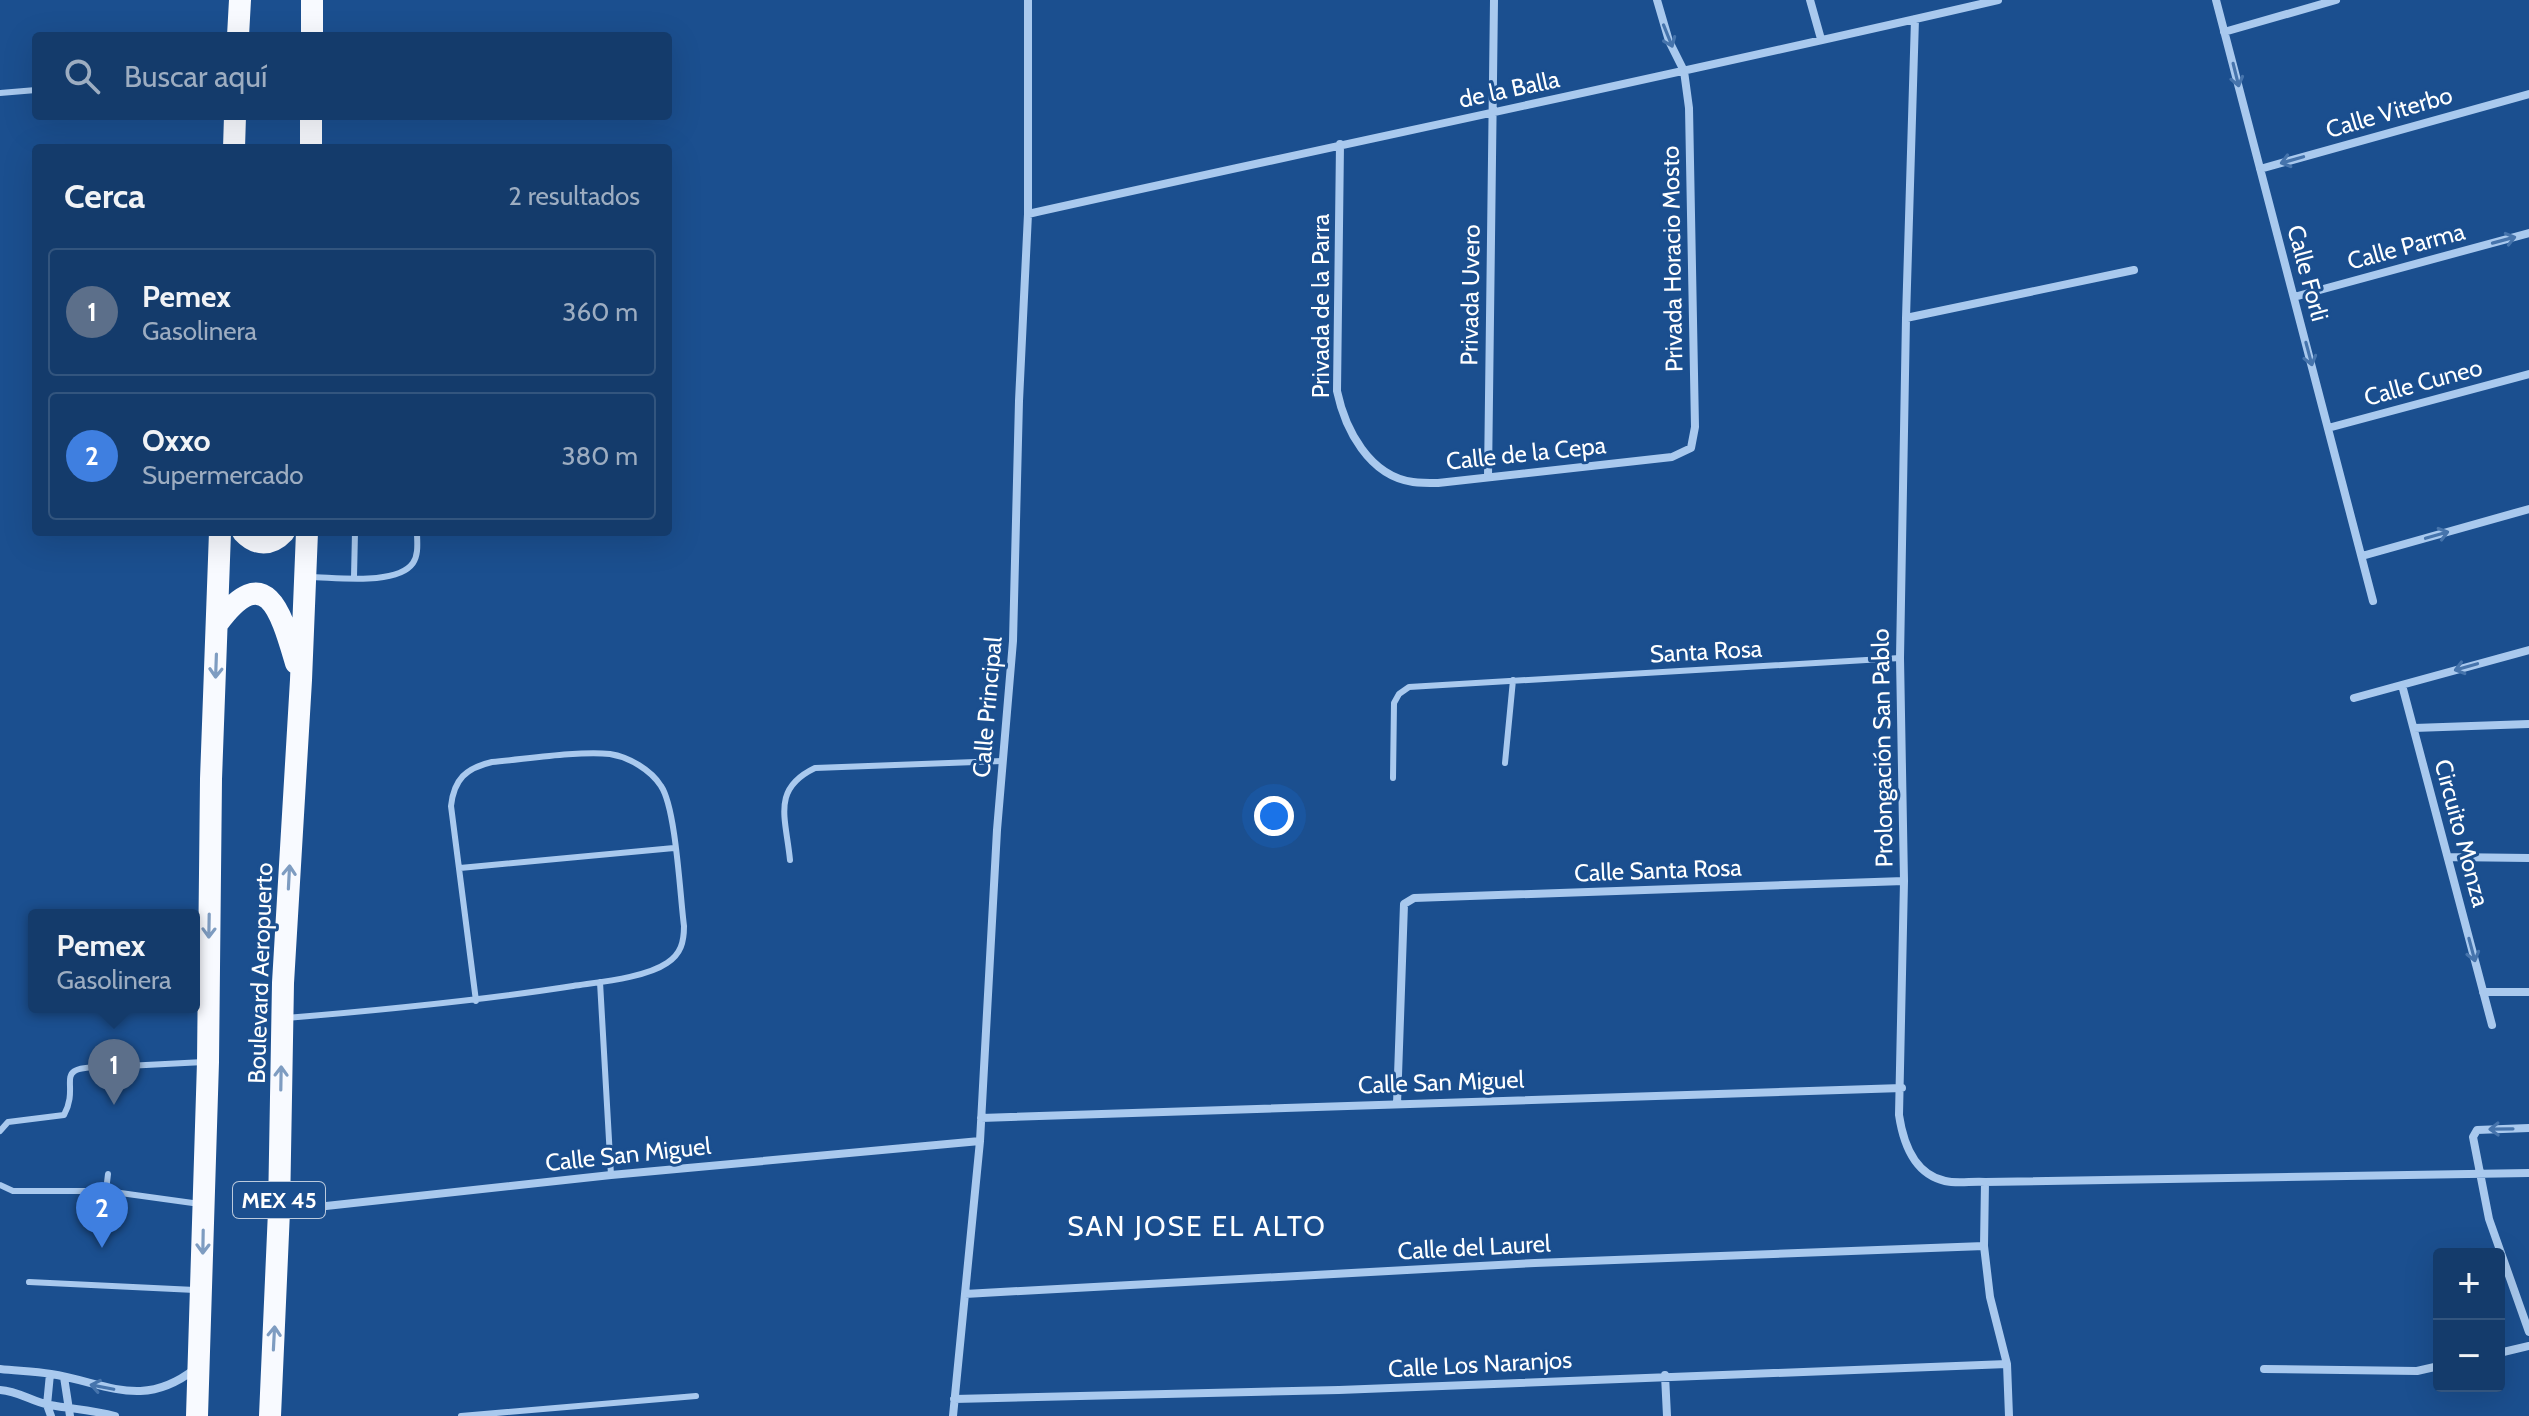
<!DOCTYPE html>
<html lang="es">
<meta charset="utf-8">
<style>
:root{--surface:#143b6b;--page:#1d4271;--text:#f1f3f6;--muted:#9dadc1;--line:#33557e;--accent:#8bbbb9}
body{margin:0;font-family:Cabin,sans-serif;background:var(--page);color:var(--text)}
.controls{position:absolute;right:24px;bottom:24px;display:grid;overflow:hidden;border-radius:8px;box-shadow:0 8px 32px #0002}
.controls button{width:72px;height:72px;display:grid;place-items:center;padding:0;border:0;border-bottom:2px solid var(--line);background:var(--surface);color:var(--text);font:40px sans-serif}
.you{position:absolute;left:1274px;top:816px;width:28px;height:28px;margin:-20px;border:6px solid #fff;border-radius:50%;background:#1a73e8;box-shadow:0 0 0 12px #1a73e833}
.badge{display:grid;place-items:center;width:52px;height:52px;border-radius:50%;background:var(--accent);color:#fff;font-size:26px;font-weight:700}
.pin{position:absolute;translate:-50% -66px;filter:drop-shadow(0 2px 4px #0008)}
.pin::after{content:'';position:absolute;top:42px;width:28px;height:24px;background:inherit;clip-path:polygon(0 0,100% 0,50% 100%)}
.popup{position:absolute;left:28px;top:909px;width:172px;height:104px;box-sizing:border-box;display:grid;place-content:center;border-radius:8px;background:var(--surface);filter:drop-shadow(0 2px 6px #0005);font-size:26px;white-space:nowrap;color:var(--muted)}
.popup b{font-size:30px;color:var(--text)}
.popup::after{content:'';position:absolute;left:50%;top:100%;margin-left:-16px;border:16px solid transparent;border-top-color:var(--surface)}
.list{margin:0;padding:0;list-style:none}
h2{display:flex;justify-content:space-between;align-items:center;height:104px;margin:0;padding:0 32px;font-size:34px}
h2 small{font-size:26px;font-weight:400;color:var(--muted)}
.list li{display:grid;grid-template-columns:52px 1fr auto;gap:24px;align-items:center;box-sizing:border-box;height:128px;margin:0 16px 16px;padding:0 16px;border:2px solid var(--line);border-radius:8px}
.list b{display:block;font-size:30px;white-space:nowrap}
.list p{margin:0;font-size:26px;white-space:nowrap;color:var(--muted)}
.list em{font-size:26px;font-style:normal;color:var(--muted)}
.icon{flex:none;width:44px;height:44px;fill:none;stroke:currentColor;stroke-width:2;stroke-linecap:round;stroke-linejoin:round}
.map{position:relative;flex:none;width:2529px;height:1416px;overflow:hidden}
.search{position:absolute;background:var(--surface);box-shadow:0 8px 32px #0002;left:32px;top:32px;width:640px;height:88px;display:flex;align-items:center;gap:20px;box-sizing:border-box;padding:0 28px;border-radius:8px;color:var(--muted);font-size:30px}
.panel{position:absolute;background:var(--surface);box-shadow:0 8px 32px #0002;left:32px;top:144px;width:640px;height:392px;border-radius:8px}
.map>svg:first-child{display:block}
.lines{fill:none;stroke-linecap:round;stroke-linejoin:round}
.service{stroke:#a9c9ee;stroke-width:6}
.minor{stroke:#a9c9ee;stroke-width:8}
.trunk{stroke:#f8faff;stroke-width:22}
.oneway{stroke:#4674ac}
.oneway2{stroke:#7e9cc1}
.labels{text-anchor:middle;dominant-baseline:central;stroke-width:6;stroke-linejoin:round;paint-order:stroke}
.shield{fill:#1b4f8f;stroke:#bbcadd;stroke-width:2}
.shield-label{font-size:22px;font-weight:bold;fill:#fff}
.street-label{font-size:24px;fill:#fff;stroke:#1b4f8f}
.quarter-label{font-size:28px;letter-spacing:2px;fill:#fff;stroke:#1b4f8f}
</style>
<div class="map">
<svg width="2529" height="1416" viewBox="0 0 2529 1416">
<rect width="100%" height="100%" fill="#1b4f8f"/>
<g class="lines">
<path class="service" d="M0,93l36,-3
M309,577c26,0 88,9 104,-14 6,-9 4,-21 4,-31
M354,577l1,-45
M1505,763l8,-83
M1393,778l1,-75 5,-9 10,-7 491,-29
M790,860c-4,-42 -19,-71 25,-92l187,-7
M460,868l214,-20
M600,982l11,193
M286,1018c96,-8 191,-17 287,-32 26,-4 72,-8 94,-23 14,-9 17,-21 17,-37 -4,-30 -8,-118 -23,-140 -10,-16 -32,-29 -51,-32 -34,-3 -83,5 -118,8 -26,6 -38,17 -41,44l25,195
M107,1075v-8l97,-5
M0,1131l8,-9 56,-7c18,-33 -16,-49 43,-48
M108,1174l-2,17 94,13
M0,1185l13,6h93
M29,1282l166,8
M461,1416l235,-20"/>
<path class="minor" d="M1810,0l11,39
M2216,0l157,601
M1915,19l-9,299 -6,340 4,223 -5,234c4,27 15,59 46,66 12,3 27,0 40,1l-1,64 6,51 17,67 2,52
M2224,32l112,-32
M1340,144l-3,247c8,38 32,85 76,91 8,1 17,1 25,1l234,-26 19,-9 4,-21 -6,-319 -5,-37 -15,-30 -12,-41
M2260,169l269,-75
M1028,214c323,-72 647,-139 970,-214
M2294,297l235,-64
M1906,318l228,-48
M2328,428l201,-54
M1488,477l6,-477
M2362,556l167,-47
M2402,685l90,340
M2354,698l175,-48
M2414,728l115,-4
M2448,857l81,1
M2483,992h46
M1397,1104l7,-200 10,-6 490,-17
M981,1118l921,-30
M2529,1128l-52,2 -4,7 16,82 40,113
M1985,1182l544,-9
M280,1211l331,-36 369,-34
M965,1294l570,-31 449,-17
M2499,1353l30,-7
M0,1369c17,2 34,2 51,5 56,9 91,36 144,-5
M2264,1369l153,2 22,-5
M50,1374l-3,31 4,11
M1665,1375l2,41
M64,1377l6,39
M0,1390c19,1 32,12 50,15 22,4 43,5 65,11
M954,1399l385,-9 668,-26
M953,1416l27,-275 17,-311 16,-189 6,-240 9,-187v-214"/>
<path class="trunk" d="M238,36l2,-36
M312,36v-36
M234,148l1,-32
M311,148v-32
M243,532c13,14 28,14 41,0
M218,623c49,-66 64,-7 78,40
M197,1416l11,-354 3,-283 9,-247
M270,1416l9,-205 4,-228 18,-303 6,-148"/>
</g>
<defs><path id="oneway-shaft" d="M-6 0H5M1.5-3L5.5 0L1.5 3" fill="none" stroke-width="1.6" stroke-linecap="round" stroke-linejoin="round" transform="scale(2)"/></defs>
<g class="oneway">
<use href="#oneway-shaft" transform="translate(1668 36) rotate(68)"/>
<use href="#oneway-shaft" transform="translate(2236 75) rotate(76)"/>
<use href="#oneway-shaft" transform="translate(2292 160) rotate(164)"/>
<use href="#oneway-shaft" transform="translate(2504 240) rotate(-15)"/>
<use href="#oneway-shaft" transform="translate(2309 354) rotate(75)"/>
<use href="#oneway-shaft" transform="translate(2437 535) rotate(-16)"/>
<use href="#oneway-shaft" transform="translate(2466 667) rotate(164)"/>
<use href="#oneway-shaft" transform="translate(2472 950) rotate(75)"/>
<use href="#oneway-shaft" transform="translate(2501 1129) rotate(179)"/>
<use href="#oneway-shaft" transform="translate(102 1387) rotate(-169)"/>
</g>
<g class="oneway2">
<use href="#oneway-shaft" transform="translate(216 666) rotate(92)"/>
<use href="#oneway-shaft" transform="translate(289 877) rotate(-87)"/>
<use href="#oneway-shaft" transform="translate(209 926) rotate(91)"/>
<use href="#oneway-shaft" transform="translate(281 1078) rotate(-89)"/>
<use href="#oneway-shaft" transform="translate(203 1242) rotate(91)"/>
<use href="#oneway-shaft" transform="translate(274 1338) rotate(-87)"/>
</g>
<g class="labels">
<rect class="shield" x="233" y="1182" width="92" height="36" rx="6"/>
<g class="shield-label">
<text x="279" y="1200">MEX 45</text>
</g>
<g class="street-label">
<text transform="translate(1509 89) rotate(-12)">de la Balla</text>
<text transform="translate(2389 112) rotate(-16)">Calle Viterbo</text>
<text transform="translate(2406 246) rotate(-15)">Calle Parma</text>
<text transform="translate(1672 259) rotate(-91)">Privada Horacio Mosto</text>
<text transform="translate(2308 273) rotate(75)">Calle Forli</text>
<text transform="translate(1470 295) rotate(-89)">Privada Uvero</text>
<text transform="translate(1320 306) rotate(-90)">Privada de la Parra</text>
<text transform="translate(2423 382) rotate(-15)">Calle Cuneo</text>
<text transform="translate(1526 453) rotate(-6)">Calle de la Cepa</text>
<text transform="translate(1706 651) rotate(-3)">Santa Rosa</text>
<text transform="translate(987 707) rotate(-85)">Calle Principal</text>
<text transform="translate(1882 748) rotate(-91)">Prolongación San Pablo</text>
<text transform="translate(2462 833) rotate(75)">Circuito Monza</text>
<text transform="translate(1658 870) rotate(-2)">Calle Santa Rosa</text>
<text transform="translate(260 973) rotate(-88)">Boulevard Aeropuerto</text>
<text transform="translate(1441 1082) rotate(-2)">Calle San Miguel</text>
<text transform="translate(628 1154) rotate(-6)">Calle San Miguel</text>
<text transform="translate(1474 1247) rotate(-3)">Calle del Laurel</text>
<text transform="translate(1480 1364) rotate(-3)">Calle Los Naranjos</text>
</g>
<g class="quarter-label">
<text x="1197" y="1226">SAN JOSE EL ALTO</text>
</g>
</g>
</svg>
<div class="controls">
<button>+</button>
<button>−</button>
</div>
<div class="you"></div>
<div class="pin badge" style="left:114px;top:1105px;background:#5c6f8a">1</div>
<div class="popup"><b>Pemex</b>Gasolinera</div>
<div class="pin badge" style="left:102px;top:1248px;background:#3f7fe0">2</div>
<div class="search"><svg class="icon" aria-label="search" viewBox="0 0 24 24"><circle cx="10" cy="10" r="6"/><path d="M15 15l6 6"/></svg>Buscar aquí</div>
<section class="panel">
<h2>Cerca<small>2 resultados</small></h2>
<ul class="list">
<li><span class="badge" style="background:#5c6f8a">1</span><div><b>Pemex</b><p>Gasolinera</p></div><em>360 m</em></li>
<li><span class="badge" style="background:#3f7fe0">2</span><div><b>Oxxo</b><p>Supermercado</p></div><em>380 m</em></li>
</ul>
</section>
</div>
